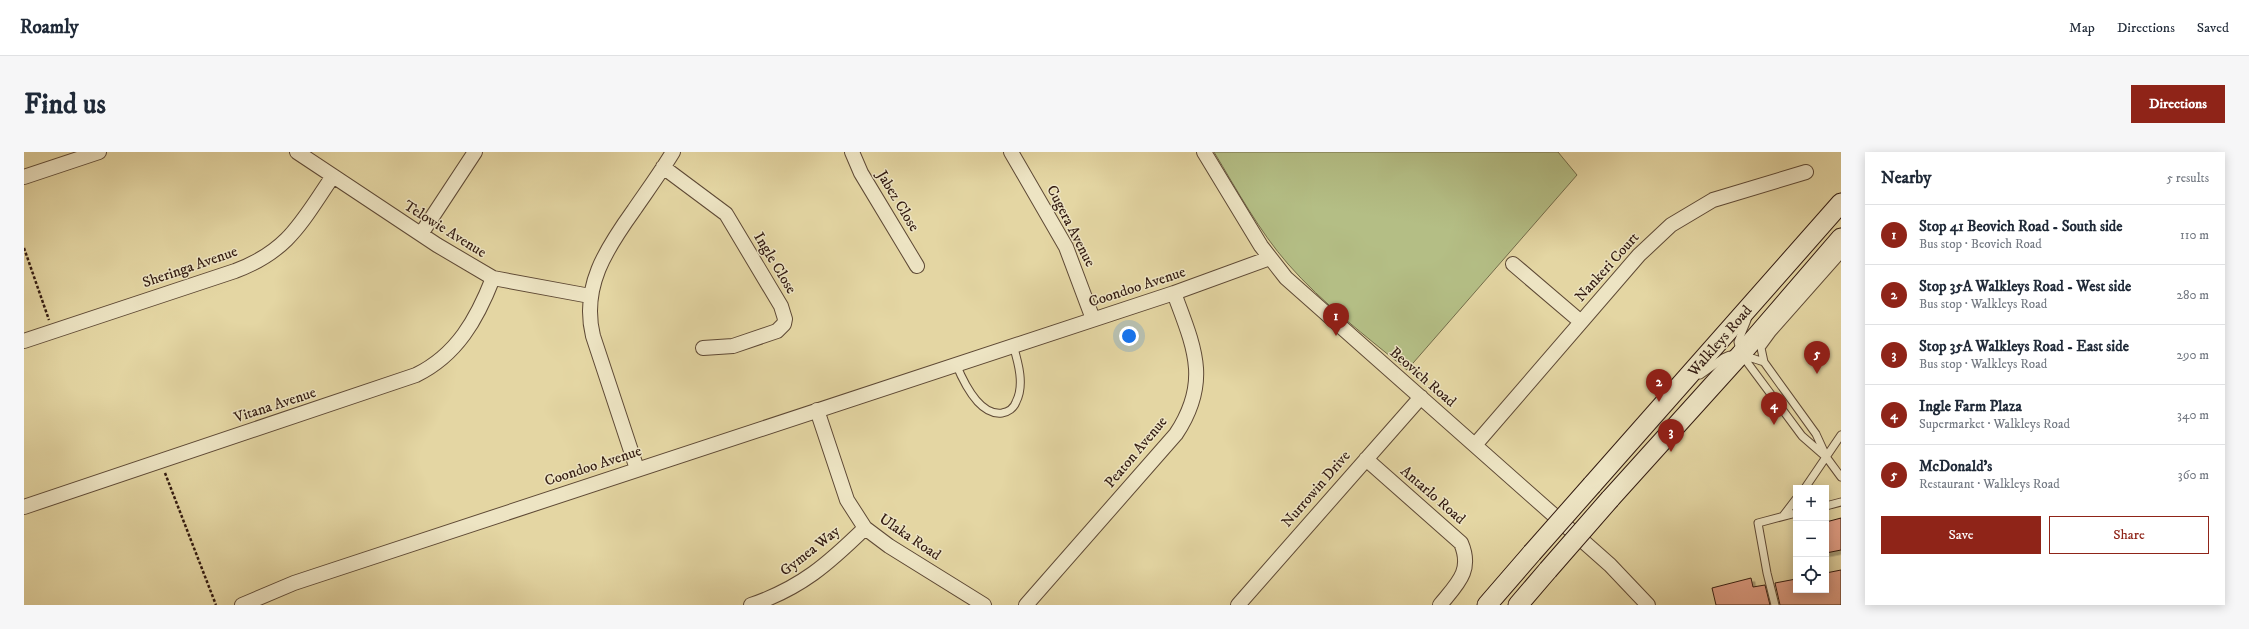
<!DOCTYPE html>
<meta charset="utf-8">
<style>
:root{--surface:#fff;--page:#f6f6f7;--text:#1f2937;--muted:#747a83;--line:#e0e1e3;--accent:#8f2418}
body{margin:0;font-family:"IM FELL DW Pica",serif;background:var(--page);color:var(--text)}
.controls{position:absolute;right:12px;bottom:12px;display:grid;overflow:hidden;border-radius:0px;box-shadow:0 2px 10px #0003}
.controls button{width:36px;height:36px;display:grid;place-items:center;padding:0;border:0;border-bottom:1px solid var(--line);background:var(--surface);color:var(--text);font:20px sans-serif}
.you{position:absolute;left:1105px;top:184px;width:14px;height:14px;margin:-10px;border:3px solid #fff;border-radius:50%;background:#1a73e8;box-shadow:0 0 0 6px #1a73e833}
.badge{display:grid;place-items:center;width:26px;height:26px;border-radius:50%;background:var(--accent);color:#fff;font-size:13px;font-weight:700}
.pin{position:absolute;translate:-50% -33px;filter:drop-shadow(0 1px 2px #0008)}
.pin::after{content:'';position:absolute;top:21px;width:14px;height:12px;background:inherit;clip-path:polygon(0 0,100% 0,50% 100%)}
.list{margin:0;padding:0;list-style:none}
h2{display:flex;justify-content:space-between;align-items:center;height:52px;margin:0;padding:0 16px;font-size:17px}
h2 small{font-size:13px;font-weight:400;color:var(--muted)}
.list li{display:grid;grid-template-columns:26px 1fr auto;gap:12px;align-items:center;box-sizing:border-box;height:60px;padding:0 16px;border-top:1px solid var(--line)}
.list b{display:block;font-size:15px;white-space:nowrap}
.list p{margin:0;font-size:13px;white-space:nowrap;color:var(--muted)}
.list em{font-size:13px;font-style:normal;color:var(--muted)}
.actions{display:flex;gap:8px;padding:12px 16px}
.actions a{flex:1;padding:9px 0;border:1px solid var(--accent);border-radius:0px;text-align:center;font-size:14px;color:var(--accent)}
.actions .main{background:var(--accent);color:#fff}
.icon{flex:none;width:22px;height:22px;fill:none;stroke:currentColor;stroke-width:2;stroke-linecap:round;stroke-linejoin:round}
.map{position:relative;flex:none;width:1817px;height:453px;overflow:hidden;border-radius:0px}
header{display:flex;align-items:center;gap:24px;box-sizing:border-box;height:56px;padding:0 20px;background:var(--surface);border-bottom:1px solid var(--line)}
header strong{font-size:19px}
nav{display:flex;gap:22px;margin-inline-start:auto;font-size:14px}
.intro{display:flex;align-items:center;justify-content:space-between;box-sizing:border-box;height:96px;padding:0 24px}
h1{margin:0;font-size:28px}
.button{padding:10px 18px;border-radius:0px;background:var(--accent);color:#fff;font-size:14px;font-weight:700}
main{display:flex;gap:24px;padding:0 24px}
aside{flex:1;background:var(--surface);border-radius:0px;box-shadow:0 2px 10px #0003}
.map>svg:first-child{display:block}
.green{fill:#b4be85;stroke:#736c4a}
.building{fill:#e5a189;stroke:#321a10;filter:url(#shadow)}
.lines{fill:none;stroke-linecap:round;stroke-linejoin:round}
.lane-casing{stroke:#5e4935;stroke-width:9}
.street-casing{stroke:#5e4935;stroke-width:16}
.secondary-casing{stroke:#321a10;stroke-width:21}
.path{stroke:#321a10;stroke-width:2.5;stroke-dasharray:3 2;stroke-linecap:butt}
.lane{stroke:#ede4c3;stroke-width:7}
.street{stroke:#ede4c3;stroke-width:14}
.secondary{stroke:#ede4c3;stroke-width:19}
.secondary-bridge-casing{stroke:#321a10;stroke-width:21;stroke-linecap:butt}
.secondary-bridge{stroke:#ede4c3;stroke-width:19}
.labels{text-anchor:middle;dominant-baseline:central;stroke-width:3;stroke-linejoin:round;paint-order:stroke}
.street-label{font-size:15px;fill:#321a10;stroke:#ede4c3}
</style>
<header>
<strong>Roamly</strong>
<nav><a>Map</a><a>Directions</a><a>Saved</a></nav>
</header>
<div class="intro"><h1>Find us</h1><a class="button">Directions</a></div>
<main>
<div class="map">
<svg width="1817" height="453" viewBox="0 0 1817 453">
<defs>
<filter id="shadow"><feDropShadow dx="3.5" dy="3.5" stdDeviation="0" flood-color="#0004"/></filter>
</defs>
<rect width="100%" height="100%" fill="#e4d6a3"/>
<filter id="stains"><feTurbulence type="fractalNoise" baseFrequency=".005" numOctaves="4"/><feColorMatrix values="0 0 0 0 .2 0 0 0 0 .09 0 0 0 0 .02 0 0 0 .5 -.17"/></filter>
<radialGradient id="worn" r=".72"><stop offset=".6" stop-color="#630" stop-opacity="0"/><stop offset="1" stop-color="#630" stop-opacity=".3"/></radialGradient>
<path class="green" d="M1190,0h344l19,23 -170,195c-41,-34 -84,-66 -119,-106 -29,-33 -51,-74 -74,-112z"/>
<path class="building" d="M1817,366v32l-15,3v-31z
M1817,418v35h-61l-5,-22 21,-4v11h30v-17z
M1727,426l2,9 12,-2 5,20h-54l-4,-17z"/>
<g class="lines">
<defs>
<path id="lane" d="M1817,103l-69,78 -11,15 3,14 52,72 11,24 14,19
M1723,168l-9,22 3,12 61,82 24,21
M932,212c7,17 23,52 46,49 6,-1 12,-5 14,-11 9,-17 2,-40 -3,-57
M1676,223c31,-21 24,-27 64,-13
M1781,336l36,-53
M1802,354l15,-4
M1759,364l13,-17
M1751,453l-8,-32 -9,-50 38,-10"/>
<path id="street" d="M273,0l140,93 56,33 97,18
M828,0l9,21 56,93
M987,0l55,95 27,72
M1180,0l57,94 25,32 324,287 38,40
M639,15l63,47 55,92 4,13 -1,5 -7,7 -44,15 -30,2
M0,25l75,-25
M397,82l54,-82
M1489,112l68,58
M0,189l211,-70c54,-20 67,-50 98,-95
M793,258l30,90 18,28 24,18 95,59
M1451,293l164,-190 32,-30 42,-25 93,-28
M1342,307l95,84c12,28 -4,41 -21,62
M613,317l-44,-133c-12,-49 13,-87 41,-126 13,-19 27,-38 39,-58
M0,355l392,-132c41,-20 61,-56 77,-97
M218,453l52,-22 880,-290 96,-35
M727,453c50,-17 77,-41 114,-77
M1002,453l150,-171c35,-53 18,-87 -2,-141
M1214,453l183,-208"/>
<path id="secondary" d="M1568,333l249,-282
M1586,347l131,-145 100,-116
M1463,453l45,-52
M1494,453l30,-35"/>
</defs>
<use href="#lane" class="lane-casing"/>
<use href="#street" class="street-casing"/>
<use href="#secondary" class="secondary-casing"/>
<path class="path" d="M0,96l25,72
M141,321l51,132"/>
<use href="#lane" class="lane"/>
<use href="#street" class="street"/>
<use href="#secondary" class="secondary"/>
<defs>
<path id="secondary-bridge" d="M1508,401l60,-68
M1524,418l62,-71"/>
</defs>
<use href="#secondary-bridge" class="secondary-bridge-casing"/>
<use href="#secondary-bridge" class="secondary-bridge"/>
</g>
<g class="labels">
<g class="street-label">
<text transform="translate(874 49) rotate(59)">Jabez Close</text>
<text transform="translate(1047 74) rotate(63)">Cugera Avenue</text>
<text transform="translate(421 77) rotate(32)">Telowie Avenue</text>
<text transform="translate(751 111) rotate(59)">Ingle Close</text>
<text transform="translate(166 115) rotate(-19)">Sheringa Avenue</text>
<text transform="translate(1583 115) rotate(-48)">Nankeri Court</text>
<text transform="translate(1113 135) rotate(-18)">Coondoo Avenue</text>
<text transform="translate(1696 189) rotate(-49)">Walkleys Road</text>
<text transform="translate(1399 225) rotate(41)">Beovich Road</text>
<text transform="translate(251 253) rotate(-18)">Vitana Avenue</text>
<text transform="translate(1112 300) rotate(-50)">Peaton Avenue</text>
<text transform="translate(569 314) rotate(-18)">Coondoo Avenue</text>
<text transform="translate(1292 337) rotate(-49)">Nurrowin Drive</text>
<text transform="translate(1409 343) rotate(41)">Antarlo Road</text>
<text transform="translate(886 385) rotate(34)">Ulaka Road</text>
<text transform="translate(786 399) rotate(-38)">Gymea Way</text>
</g>
</g>
<rect width="100%" height="100%" filter="url(#stains)"/>
<rect width="100%" height="100%" fill="url(#worn)"/>
</svg>
<div class="controls">
<button>+</button>
<button>−</button>
<button><svg class="icon" aria-label="locate" viewBox="0 0 24 24"><circle cx="12" cy="12" r="6"/><path d="M12 2v4M12 18v4M2 12h4M18 12h4"/></svg></button>
</div>
<div class="you"></div>
<div class="pin badge" style="left:1312px;top:184px">1</div>
<div class="pin badge" style="left:1635px;top:250px">2</div>
<div class="pin badge" style="left:1647px;top:300px">3</div>
<div class="pin badge" style="left:1750px;top:273px">4</div>
<div class="pin badge" style="left:1793px;top:222px">5</div>
</div>
<aside>
<h2>Nearby<small>5 results</small></h2>
<ul class="list">
<li><span class="badge">1</span><div><b>Stop 41 Beovich Road - South side</b><p>Bus stop · Beovich Road</p></div><em>110 m</em></li>
<li><span class="badge">2</span><div><b>Stop 35A Walkleys Road - West side</b><p>Bus stop · Walkleys Road</p></div><em>280 m</em></li>
<li><span class="badge">3</span><div><b>Stop 35A Walkleys Road - East side</b><p>Bus stop · Walkleys Road</p></div><em>290 m</em></li>
<li><span class="badge">4</span><div><b>Ingle Farm Plaza</b><p>Supermarket · Walkleys Road</p></div><em>340 m</em></li>
<li><span class="badge">5</span><div><b>McDonald's</b><p>Restaurant · Walkleys Road</p></div><em>360 m</em></li>
</ul>
<div class="actions"><a class="main">Save</a><a>Share</a></div>
</aside>
</main>
